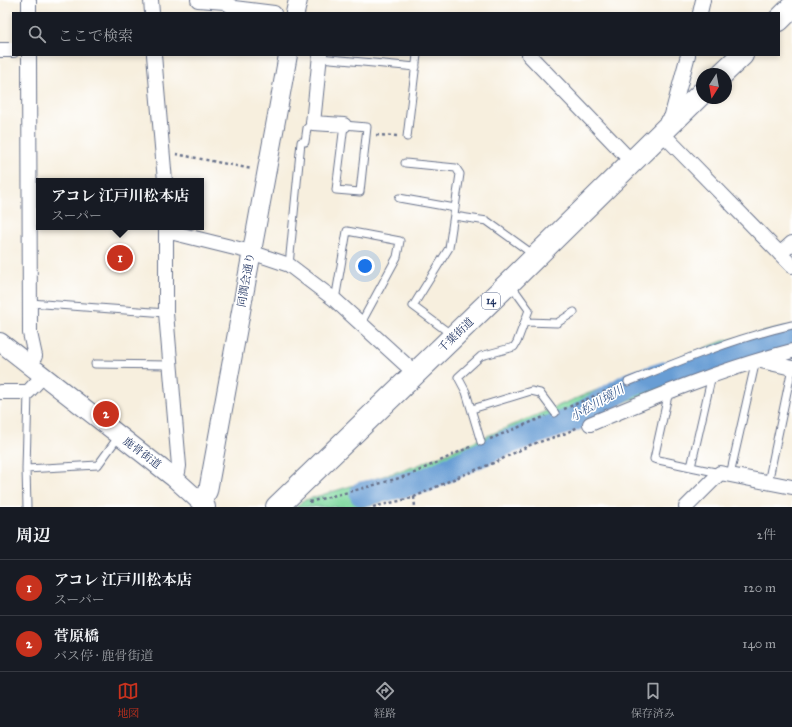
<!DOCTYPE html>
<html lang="ja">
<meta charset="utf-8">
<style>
:root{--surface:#171b24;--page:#242831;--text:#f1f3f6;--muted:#9ea1a6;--line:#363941;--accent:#c8321e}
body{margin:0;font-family:"IM FELL Great Primer","Noto Serif JP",serif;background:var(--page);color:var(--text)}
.compass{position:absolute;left:696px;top:68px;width:36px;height:36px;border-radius:50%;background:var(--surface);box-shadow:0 2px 6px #0003;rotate:191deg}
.you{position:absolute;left:365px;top:266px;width:14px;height:14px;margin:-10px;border:3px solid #fff;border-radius:50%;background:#1a73e8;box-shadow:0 0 0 6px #1a73e833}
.badge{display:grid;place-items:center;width:26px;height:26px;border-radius:50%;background:var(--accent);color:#fff;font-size:13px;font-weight:700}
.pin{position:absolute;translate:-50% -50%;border:2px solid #fff;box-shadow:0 1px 4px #0006}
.popup{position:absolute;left:36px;top:178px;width:168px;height:52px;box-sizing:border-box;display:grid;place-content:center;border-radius:0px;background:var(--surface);filter:drop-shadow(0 1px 3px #0005);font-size:13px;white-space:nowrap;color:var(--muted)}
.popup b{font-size:15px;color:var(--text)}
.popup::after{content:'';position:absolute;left:50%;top:100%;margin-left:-8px;border:8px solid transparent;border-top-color:var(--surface)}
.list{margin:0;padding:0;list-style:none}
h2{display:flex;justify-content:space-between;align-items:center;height:52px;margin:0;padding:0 16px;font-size:17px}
h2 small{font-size:13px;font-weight:400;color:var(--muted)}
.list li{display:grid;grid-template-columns:26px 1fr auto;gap:12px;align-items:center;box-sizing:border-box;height:56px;padding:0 16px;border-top:1px solid var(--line)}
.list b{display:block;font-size:15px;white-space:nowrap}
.list p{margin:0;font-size:13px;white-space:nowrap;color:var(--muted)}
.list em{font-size:13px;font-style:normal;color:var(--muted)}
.icon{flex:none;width:22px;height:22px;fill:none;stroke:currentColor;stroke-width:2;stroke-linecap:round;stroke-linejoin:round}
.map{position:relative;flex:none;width:792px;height:507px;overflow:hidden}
.search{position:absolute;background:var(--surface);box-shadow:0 2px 6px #0003;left:12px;right:12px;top:12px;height:44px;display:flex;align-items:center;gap:10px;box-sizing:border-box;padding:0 14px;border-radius:0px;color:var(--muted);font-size:15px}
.sheet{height:164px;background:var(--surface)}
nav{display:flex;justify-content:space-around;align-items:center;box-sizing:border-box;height:56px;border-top:1px solid var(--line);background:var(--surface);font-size:11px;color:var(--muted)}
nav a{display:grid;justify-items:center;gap:2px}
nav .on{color:var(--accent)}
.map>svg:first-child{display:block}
.green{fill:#7fd89e;stroke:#4d847e}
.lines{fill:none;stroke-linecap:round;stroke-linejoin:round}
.river{stroke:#689dd4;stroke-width:25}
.service-casing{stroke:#68728b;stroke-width:9}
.minor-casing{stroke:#68728b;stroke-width:16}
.tertiary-casing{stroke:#68728b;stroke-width:20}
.trunk-casing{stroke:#68728b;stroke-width:24}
.path{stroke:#68728b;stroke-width:2.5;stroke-dasharray:3 3;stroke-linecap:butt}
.service{stroke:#fff;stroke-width:7}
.minor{stroke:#fff;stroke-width:14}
.tertiary{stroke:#fff;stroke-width:18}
.trunk{stroke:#fff;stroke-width:22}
.labels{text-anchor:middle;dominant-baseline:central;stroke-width:3;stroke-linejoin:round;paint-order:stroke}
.shield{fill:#fff;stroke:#5f6d8e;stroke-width:1}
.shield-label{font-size:10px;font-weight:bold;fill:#1b2f5e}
.street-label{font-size:11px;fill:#1b2f5e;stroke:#fff}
.water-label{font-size:12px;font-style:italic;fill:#3a5b8d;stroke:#fff}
</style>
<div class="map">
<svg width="792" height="507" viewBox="0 0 792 507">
<rect width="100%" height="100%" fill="#fff"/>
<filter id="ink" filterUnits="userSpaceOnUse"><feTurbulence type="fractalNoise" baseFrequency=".025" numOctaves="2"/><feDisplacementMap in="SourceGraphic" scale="8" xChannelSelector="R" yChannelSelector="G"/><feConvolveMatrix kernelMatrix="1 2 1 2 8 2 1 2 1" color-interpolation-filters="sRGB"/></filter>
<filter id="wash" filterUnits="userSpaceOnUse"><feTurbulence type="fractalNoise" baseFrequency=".012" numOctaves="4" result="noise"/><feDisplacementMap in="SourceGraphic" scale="16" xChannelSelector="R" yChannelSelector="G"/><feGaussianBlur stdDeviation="0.9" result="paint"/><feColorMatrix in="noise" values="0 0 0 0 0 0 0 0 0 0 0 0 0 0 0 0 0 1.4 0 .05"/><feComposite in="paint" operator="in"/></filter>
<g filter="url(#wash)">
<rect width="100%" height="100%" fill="#f7efde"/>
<path class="green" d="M792,326v23l-38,10 -124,41 -66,31 -54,20 -81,40 -67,16h-66l6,-6 114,-35 168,-71 139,-54z"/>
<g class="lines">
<path class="river" d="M362,494l64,-14 77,-36 71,-25 55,-34 97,-30 66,-16"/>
</g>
</g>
<g filter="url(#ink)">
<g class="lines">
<defs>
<path id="service" d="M320,58l96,9
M344,125l23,2 -7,65 -24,-2z
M407,137l10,-82
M405,163l51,5 4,6 -11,74 -36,58 39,29
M399,198l56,10
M454,216l33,5 47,34
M289,265l12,-123h4l2,-14 6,-5
M335,300l12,-69 53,10 -3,16 -36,66
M30,303l136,10
M526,322l31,1 17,-11
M95,364l75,1
M712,375l-21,92 29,6
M628,382c54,-22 108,-44 164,-57
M669,391l-15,68 37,8
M472,409l59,-18 9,2 15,20
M481,442l-15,-50 -8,-15 23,-21 33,-9 3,-5 12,-32 -18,-25
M26,469l72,-4 21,-29
M730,475l26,-115
M768,483l24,-115
M27,507l-1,-38 2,-77"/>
<path id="minor" d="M29,0v13
M151,0l1,13
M198,0l27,2 9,6 40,5
M700,13l3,-13
M0,50h13
M154,55l11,126
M320,55l-7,68 31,2
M529,55l103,107
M670,122l18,-67
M662,133l130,133
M166,227v86l13,153 -1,6 -4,6
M166,231l85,21 38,13 46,35 81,74
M780,254l12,-11
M761,361l31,7
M29,365l6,-9 -5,-23 -1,-278
M0,392h28l15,-16
M590,424c67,-28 132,-55 202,-73
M686,507l34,-34 72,14"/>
<path id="tertiary" d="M295,13l3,-13
M0,342l174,136 32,29
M201,504l7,-13 80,-436"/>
<path id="trunk" d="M779,20l13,-13
M722,74l20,-19
M277,507l232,-224 193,-190"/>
</defs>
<use href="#service" class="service-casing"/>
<use href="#minor" class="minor-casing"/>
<use href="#tertiary" class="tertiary-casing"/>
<use href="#trunk" class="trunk-casing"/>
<path class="path" d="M376,135l23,1
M176,154l76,15
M564,409l56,-24
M490,439l56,-23
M414,497l1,10
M309,502l51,-13 50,-14 62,-29
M373,507l39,-9 46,-21 38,-15 34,-17 34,-11 14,-7"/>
<use href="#service" class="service"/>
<use href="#minor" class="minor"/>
<use href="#tertiary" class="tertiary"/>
<use href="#trunk" class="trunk"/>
</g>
</g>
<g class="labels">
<rect class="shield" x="482" y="293" width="18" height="16" rx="3"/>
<g class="shield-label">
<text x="491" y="301">14</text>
</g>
<g class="street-label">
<text transform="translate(246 280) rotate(-80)">同潤会通り</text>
<text transform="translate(456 335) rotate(-44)">千葉街道</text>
<text transform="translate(142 453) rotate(37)">鹿骨街道</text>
</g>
<g class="water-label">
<text transform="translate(597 403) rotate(-30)">小松川境川</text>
</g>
</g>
</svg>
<svg class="compass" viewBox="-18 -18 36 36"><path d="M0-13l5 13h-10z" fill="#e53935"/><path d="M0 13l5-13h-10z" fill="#9ea1a6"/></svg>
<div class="you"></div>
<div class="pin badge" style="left:120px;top:258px">1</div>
<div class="popup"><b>アコレ 江戸川松本店</b>スーパー</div>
<div class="pin badge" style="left:106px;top:414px">2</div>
<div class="search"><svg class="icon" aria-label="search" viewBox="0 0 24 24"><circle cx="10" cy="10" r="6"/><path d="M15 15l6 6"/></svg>ここで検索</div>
</div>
<section class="sheet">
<h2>周辺<small>2件</small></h2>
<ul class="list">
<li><span class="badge">1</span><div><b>アコレ 江戸川松本店</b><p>スーパー</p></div><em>120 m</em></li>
<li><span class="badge">2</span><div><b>菅原橋</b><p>バス停 · 鹿骨街道</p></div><em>140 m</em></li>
</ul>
</section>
<nav>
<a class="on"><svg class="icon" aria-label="map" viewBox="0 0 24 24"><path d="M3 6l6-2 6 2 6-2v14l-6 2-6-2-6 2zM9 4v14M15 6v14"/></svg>地図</a>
<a><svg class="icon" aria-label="directions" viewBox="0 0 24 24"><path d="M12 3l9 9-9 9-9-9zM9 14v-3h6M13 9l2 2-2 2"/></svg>経路</a>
<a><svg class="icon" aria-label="saved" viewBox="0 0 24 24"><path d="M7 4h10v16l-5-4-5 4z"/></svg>保存済み</a>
</nav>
